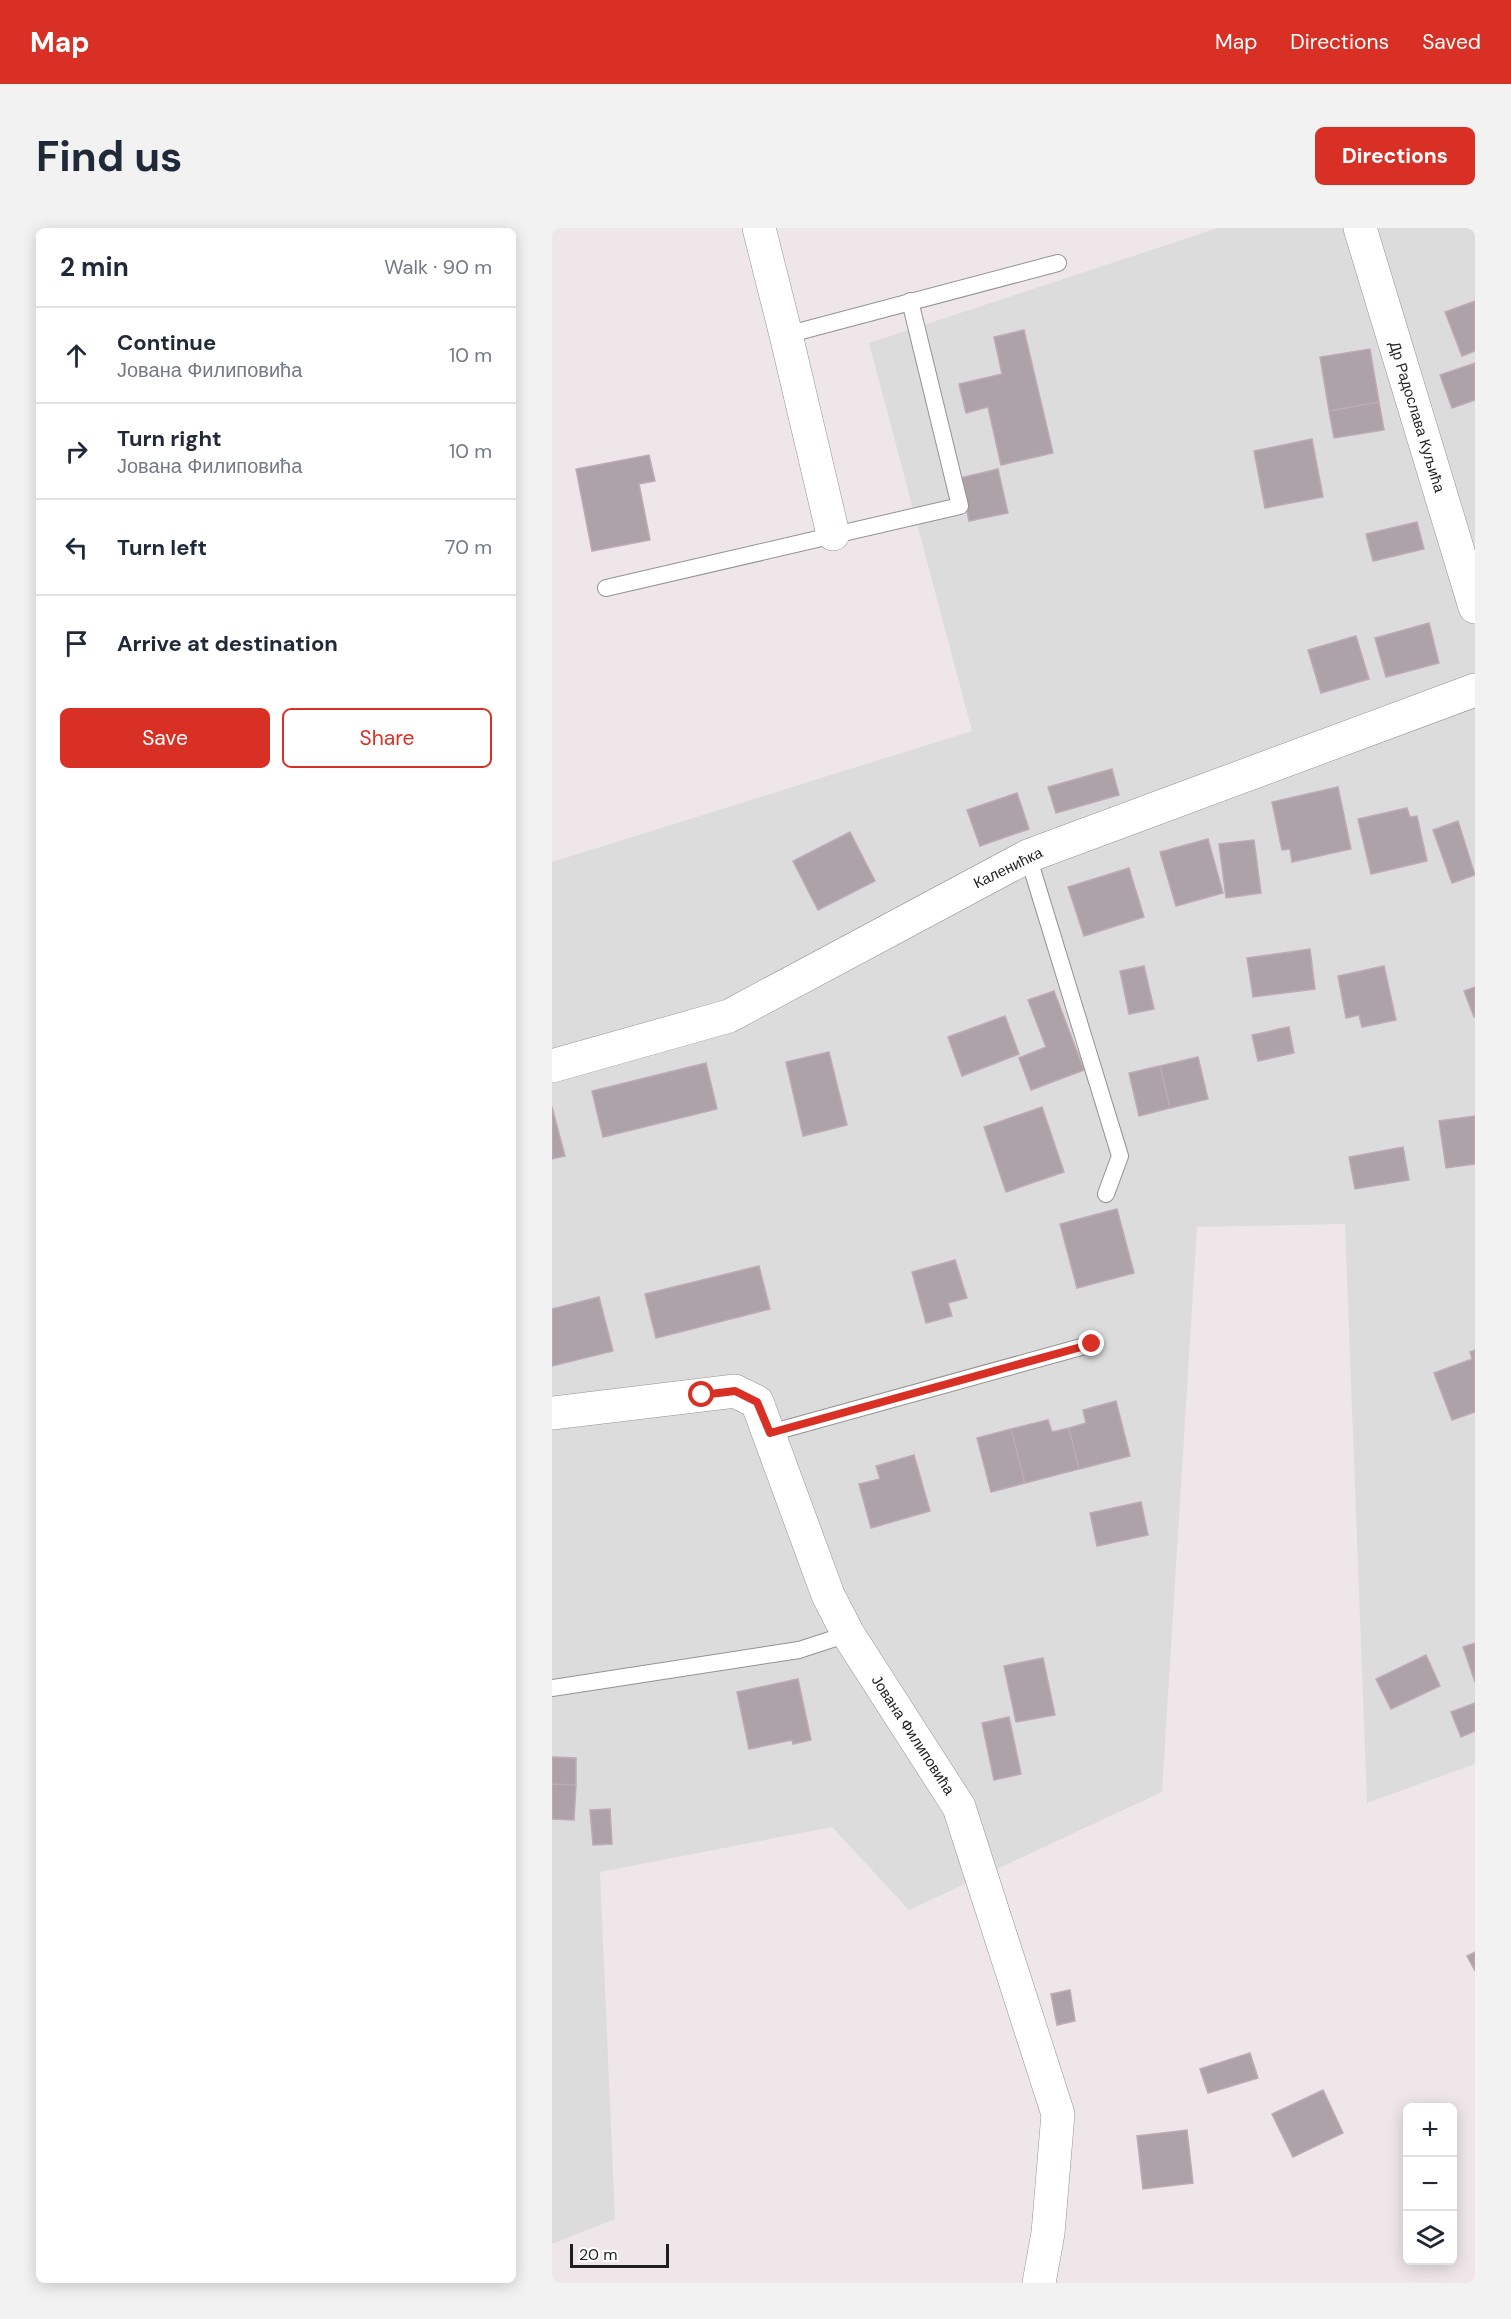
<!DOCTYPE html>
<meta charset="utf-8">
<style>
:root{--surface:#fff;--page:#f2f2f3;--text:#1f2937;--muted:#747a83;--line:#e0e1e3;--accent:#d93025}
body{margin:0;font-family:"DM Sans",sans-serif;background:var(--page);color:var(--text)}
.controls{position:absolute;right:18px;bottom:18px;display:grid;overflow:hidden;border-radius:9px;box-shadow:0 3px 15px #0003}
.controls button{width:54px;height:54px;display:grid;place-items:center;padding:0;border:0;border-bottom:2px solid var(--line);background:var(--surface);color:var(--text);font:30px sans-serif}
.scale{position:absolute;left:18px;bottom:15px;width:99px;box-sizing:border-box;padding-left:6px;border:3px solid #1f1f1f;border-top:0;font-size:16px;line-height:21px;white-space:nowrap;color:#1f1f1f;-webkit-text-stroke:4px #fff;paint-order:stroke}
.stop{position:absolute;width:18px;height:18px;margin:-14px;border:4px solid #d93025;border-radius:50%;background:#fff}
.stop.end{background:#d93025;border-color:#fff;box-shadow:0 2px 6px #0008}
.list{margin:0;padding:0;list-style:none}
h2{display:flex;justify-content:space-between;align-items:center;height:78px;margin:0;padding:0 24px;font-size:26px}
h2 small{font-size:20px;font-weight:400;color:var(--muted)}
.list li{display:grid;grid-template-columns:39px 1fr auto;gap:18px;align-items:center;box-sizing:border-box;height:96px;padding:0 24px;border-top:2px solid var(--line)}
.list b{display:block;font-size:22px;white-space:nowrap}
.list p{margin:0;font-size:20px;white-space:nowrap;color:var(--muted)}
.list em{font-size:20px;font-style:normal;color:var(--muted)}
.actions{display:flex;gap:12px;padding:18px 24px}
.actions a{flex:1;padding:14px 0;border:2px solid var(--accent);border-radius:9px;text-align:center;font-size:21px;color:var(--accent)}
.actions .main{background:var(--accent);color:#fff}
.icon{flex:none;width:33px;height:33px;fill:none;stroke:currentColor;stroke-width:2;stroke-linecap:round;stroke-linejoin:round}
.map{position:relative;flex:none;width:923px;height:2055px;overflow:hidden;border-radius:9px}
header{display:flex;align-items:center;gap:36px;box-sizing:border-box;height:84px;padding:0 30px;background:var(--accent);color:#fff}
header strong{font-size:28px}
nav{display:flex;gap:33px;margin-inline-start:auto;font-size:21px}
.intro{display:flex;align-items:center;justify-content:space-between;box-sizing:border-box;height:144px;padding:0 36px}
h1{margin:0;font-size:42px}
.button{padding:15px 27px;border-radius:9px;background:var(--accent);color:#fff;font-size:21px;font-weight:700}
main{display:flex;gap:36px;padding:0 36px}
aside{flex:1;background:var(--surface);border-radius:9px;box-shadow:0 3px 15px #0003}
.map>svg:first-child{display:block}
.residential{fill:#dddcdd}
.building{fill:#ada2a8;stroke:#bfaab6;stroke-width:1.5}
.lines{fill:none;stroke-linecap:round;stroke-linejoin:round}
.lane-casing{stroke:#939393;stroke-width:18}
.street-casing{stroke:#939393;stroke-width:34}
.lane{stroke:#fff;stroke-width:16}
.street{stroke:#fff;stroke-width:33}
.route{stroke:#d93025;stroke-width:8}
.labels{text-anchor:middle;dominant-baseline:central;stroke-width:4.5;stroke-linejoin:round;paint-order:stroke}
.street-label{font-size:15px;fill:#1f1f1f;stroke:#fff}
</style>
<header>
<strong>Map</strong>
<nav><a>Map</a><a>Directions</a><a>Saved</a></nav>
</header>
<div class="intro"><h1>Find us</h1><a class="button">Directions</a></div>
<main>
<aside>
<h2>2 min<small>Walk · 90 m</small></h2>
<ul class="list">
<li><svg class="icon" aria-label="ahead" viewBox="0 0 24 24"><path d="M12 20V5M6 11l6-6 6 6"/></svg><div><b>Continue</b><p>Јована Филиповића</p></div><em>10 m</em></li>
<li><svg class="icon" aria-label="right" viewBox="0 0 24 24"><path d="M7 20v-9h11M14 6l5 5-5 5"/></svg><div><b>Turn right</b><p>Јована Филиповића</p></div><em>10 m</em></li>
<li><svg class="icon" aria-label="left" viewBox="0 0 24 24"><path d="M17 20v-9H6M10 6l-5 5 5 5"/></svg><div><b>Turn left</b></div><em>70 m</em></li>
<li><svg class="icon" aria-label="arrive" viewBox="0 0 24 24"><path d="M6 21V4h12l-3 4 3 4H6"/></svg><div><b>Arrive at destination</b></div></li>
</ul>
<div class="actions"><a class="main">Save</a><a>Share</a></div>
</aside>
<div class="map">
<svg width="923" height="2055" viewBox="0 0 923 2055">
<rect width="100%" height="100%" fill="#efe6e9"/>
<path class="residential" d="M666,0h257v1536l-108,39 -22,-579 -148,3 -35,565 -253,118 -77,-83 -232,45 15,347 -63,25v-1382l420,-131 -103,-388z"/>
<path class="building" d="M923,73v50l-13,5 -17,-44z
M472,102l29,123 -52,12 -13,-58 -22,6 -7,-29 43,-10 -8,-37z
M818,121l9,53 -50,9 -9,-54z
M923,135v37l-23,8 -12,-33z
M827,174l5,28 -50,8 -5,-27z
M760,211l11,58 -58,11 -11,-57z
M97,227l6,26 -16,3 11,56 -58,11 -16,-82z
M446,241l10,44 -39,8 -9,-43z
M865,294l7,27 -51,12 -7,-27z
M877,395l10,40 -53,14 -11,-39z
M804,408l13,43 -48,14 -13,-43z
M560,541l7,26 -63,18 -8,-26z
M786,559l13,62 -59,13 -2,-13 -8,1 -10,-48z
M465,565l12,36 -49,17 -13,-36z
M855,580l3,9 7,-1 10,45 -56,13 -13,-55z
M906,593l17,54 -23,8 -19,-53z
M298,604l25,49 -57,29 -25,-49z
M656,611l15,54 -47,13 -16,-54z
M702,612l7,53 -35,5 -7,-54z
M577,640l15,49 -60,19 -16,-49z
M758,721l5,40 -62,8 -6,-39z
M592,738l10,43 -25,5 -9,-43z
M832,738l12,54 -34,7 -3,-12 -13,3 -8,-42z
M923,759v30h-1l-10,-26z
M502,763l30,79 -53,20 -12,-32 27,-11 -18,-47z
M453,788l14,38 -57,22 -14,-39z
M737,799l5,26 -36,8 -6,-26z
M277,824l18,73 -44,11 -17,-74z
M646,829l10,42 -38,9 -10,-42z
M154,835l11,46 -114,28 -11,-46z
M608,838l10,42 -31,8 -10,-43z
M0,879l13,49 -13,3z
M490,879l22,65 -58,20 -22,-65z
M923,888v48l-29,4 -7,-47z
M851,919l6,33 -54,9 -6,-32z
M565,981l17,64 -57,15 -17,-64z
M403,1032l12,38 -19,5 4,13 -26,7 -14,-51z
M207,1038l11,43 -114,29 -11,-44z
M47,1069l14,54 -61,15v-57z
M923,1122v62l-23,8 -18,-47 38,-14 -2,-7z
M564,1173l14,55 -51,13 -10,-41 17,-5 -3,-13z
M496,1192l4,12 17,-4 10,41 -54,14 -14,-54z
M459,1201l14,54 -34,9 -14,-54z
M362,1227l16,56 -59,17 -12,-44 21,-5 -4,-13z
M589,1274l7,33 -51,11 -7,-33z
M923,1415v39l-12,-35z
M874,1427l14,31 -49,23 -15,-30z
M491,1430l12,57 -39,7 -12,-56z
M246,1451l13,61 -18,4 -1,-4 -43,9 -12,-57z
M923,1475v28l-14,6 -10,-25z
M457,1489l12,57 -27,6 -12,-57z
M0,1529l24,1v27l-24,-1z
M0,1556l24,1 -2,35 -22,-1z
M58,1581l2,35 -19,1 -3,-35z
M923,1724v19l-8,-15z
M518,1762l5,31 -18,4 -6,-31z
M698,1825l8,25 -50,15 -8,-24z
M771,1862l20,43 -50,24 -21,-43z
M635,1902l6,53 -50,6 -6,-53z"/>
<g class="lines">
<defs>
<path id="lane" d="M234,107l272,-72
M54,360l354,-82 -50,-205
M476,628l92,300 -14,38
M218,1205l322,-89
M0,1460l247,-38 49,-16"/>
<path id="street" d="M207,0l27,107 47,199
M808,0l115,379
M0,838l177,-50 299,-160 447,-166
M0,1185l183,-22 22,11 71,193 20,39 111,173 99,307 -10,119 -9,50"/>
</defs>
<use href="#lane" class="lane-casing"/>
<use href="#street" class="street-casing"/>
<use href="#lane" class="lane"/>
<use href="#street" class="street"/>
</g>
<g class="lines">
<path class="route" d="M150,1167l33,-4 22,11 13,31 322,-89"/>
</g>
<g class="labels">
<g class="street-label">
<text transform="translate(865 189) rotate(73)">Др Радослава Куљића</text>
<text transform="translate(456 640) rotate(-26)">Каленићка</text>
<text transform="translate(361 1507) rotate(57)">Јована Филиповића</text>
</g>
</g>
</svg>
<div class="controls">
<button>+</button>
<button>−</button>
<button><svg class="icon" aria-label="layers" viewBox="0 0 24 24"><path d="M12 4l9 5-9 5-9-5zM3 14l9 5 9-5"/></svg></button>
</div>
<div class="scale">20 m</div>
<div class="stop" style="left:150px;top:1167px"></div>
<div class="stop end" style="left:540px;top:1116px"></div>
</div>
</main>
